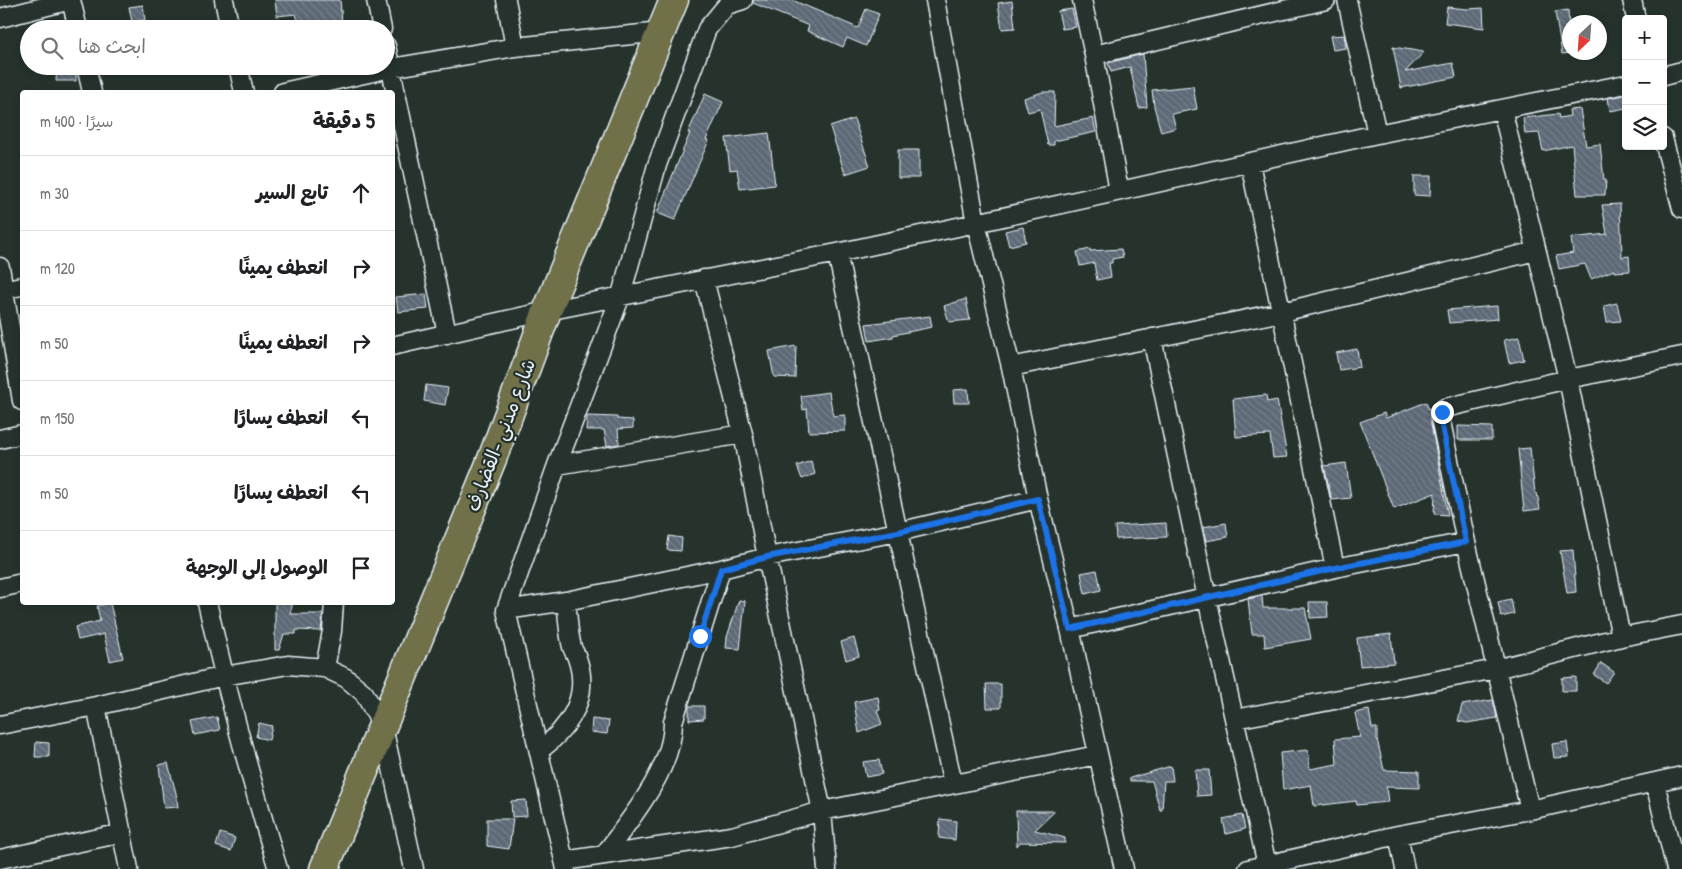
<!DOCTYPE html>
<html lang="ar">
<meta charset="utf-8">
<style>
:root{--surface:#fff;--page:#f6f6f6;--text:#202124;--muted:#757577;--line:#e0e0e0}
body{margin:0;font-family:"Patrick Hand","Playpen Sans Arabic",sans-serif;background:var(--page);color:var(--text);direction:rtl}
.controls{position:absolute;right:15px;top:15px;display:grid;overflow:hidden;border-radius:5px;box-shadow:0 2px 8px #0003}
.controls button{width:45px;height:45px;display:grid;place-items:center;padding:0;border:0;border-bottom:1px solid var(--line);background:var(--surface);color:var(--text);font:25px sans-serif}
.compass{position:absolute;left:1562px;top:15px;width:45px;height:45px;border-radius:50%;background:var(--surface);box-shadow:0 2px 8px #0003;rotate:205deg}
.stop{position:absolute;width:15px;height:15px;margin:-11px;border:4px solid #1a73e8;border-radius:50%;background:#fff}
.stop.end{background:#1a73e8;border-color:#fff;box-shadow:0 1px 5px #0008}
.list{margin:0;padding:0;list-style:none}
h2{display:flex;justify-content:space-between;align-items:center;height:65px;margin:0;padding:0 20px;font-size:21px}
h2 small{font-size:16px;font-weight:400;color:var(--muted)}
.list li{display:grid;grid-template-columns:32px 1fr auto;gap:15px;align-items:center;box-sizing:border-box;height:75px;padding:0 20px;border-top:1px solid var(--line)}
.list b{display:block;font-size:19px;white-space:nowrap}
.list em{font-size:16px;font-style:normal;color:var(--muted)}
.icon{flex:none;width:28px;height:28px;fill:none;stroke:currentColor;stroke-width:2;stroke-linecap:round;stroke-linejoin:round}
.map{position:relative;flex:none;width:1682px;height:869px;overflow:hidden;direction:ltr}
.search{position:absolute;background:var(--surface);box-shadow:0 2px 8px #0003;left:20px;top:20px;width:375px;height:55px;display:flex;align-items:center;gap:12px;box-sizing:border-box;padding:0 18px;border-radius:28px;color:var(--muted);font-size:19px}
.panel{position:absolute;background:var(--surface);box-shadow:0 2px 8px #0003;left:20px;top:90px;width:375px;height:515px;border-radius:5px;direction:rtl}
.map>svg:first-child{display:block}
.building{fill:url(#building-back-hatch);stroke:#e8f1f8}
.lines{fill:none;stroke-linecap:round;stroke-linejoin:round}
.street-casing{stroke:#e8f1f8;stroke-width:21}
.highway-casing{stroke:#e8f1f8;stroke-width:31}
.street{stroke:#26332d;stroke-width:18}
.highway{stroke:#70704a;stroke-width:28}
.route{stroke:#1a73e8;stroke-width:6}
.labels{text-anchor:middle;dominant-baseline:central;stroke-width:4.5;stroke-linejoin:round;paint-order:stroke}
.street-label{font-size:19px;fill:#e8f1f8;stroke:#26332d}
</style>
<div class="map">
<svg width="1682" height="869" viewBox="0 0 1682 869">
<defs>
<pattern id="building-back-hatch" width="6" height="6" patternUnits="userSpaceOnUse" patternTransform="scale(1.25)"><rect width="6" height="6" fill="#5d6976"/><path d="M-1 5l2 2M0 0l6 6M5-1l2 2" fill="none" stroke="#747f8a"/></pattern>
</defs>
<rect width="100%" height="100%" fill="#26332d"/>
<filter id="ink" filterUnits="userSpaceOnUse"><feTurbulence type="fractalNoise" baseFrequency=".02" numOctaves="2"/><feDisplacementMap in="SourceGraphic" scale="10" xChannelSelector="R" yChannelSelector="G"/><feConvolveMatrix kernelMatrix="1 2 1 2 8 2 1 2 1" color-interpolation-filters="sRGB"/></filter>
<g filter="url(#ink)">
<path class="building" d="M275,0h65l2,22 -42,5 -4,-13 -19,2z
M753,0h39l66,28 8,-19 13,5 -13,32 -19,-8 -4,9 -36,-16 2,-5 -56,-23z
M1012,1l3,27 -13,1 -4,-26z
M143,5l2,15 -13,2 -3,-15z
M1447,7l20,2 16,-1 1,20 -39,-5z
M1072,9l4,18 -14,2 -4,-18z
M1568,10l2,43 -8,1 -7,-42z
M1344,35l2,13 -13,2 -3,-14z
M1393,47l31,5 -19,20 48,-9 3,14 -55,11z
M1143,54l4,53 -8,1 -9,-41 -19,5 -3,-9z
M57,66h19v15h-20z
M1193,86l4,23 -25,5 4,14 -15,4 -7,-26 -2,-16z
M1043,92h12l-1,34 39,-8 3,14 -42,9v4h-6l-8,-36 -12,3 -4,-14z
M705,94l18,8 -17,38h3l-34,80 -18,-7 33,-80h-2z
M1626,95v13l-16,3 -2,-13z
M1580,109l6,37 14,-2 4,36h2l-1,15h-28l-5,-50 -29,6 -4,-18 -14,1 -2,-16 35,-4 1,4 11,-2 -1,-6z
M854,119l16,47 -25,8 -15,-47z
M769,133l6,52 -35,4 -3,-20 -7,1 -4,-32z
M898,150h21v28h-21z
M1414,176h17l-1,20 -16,-1z
M1620,204l2,53 7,-1 1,15 -16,1v-2l-23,9 -6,-15 -26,5 -3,-13 17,-3 -2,-15 36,-4 -5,-29z
M1023,227l3,15 -17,4 -4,-15z
M1090,249v2l31,-2 2,8 -11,2v4h-3l2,14 -14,3 -3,-17 -14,3 -3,-14z
M426,294l2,15 -30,3 -2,-15z
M966,299l4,21 -21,2 -5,-16z
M1617,303l4,18 -14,1 -3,-16z
M1497,306l1,13 -49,4 -2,-13z
M930,316l2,11 -39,8v2l-24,4 -3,-17z
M1519,337l5,23 -15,3 -5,-23z
M796,346l-1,32 -21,-1 -5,-26z
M1357,349l3,18 -21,3 -3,-17z
M426,385l22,3 -3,17 -21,-4z
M968,389l1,14h-15l-1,-13z
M829,392l4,24 12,-1v16l-36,1 -2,-23 -4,1 -2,-14z
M1266,395l1,7 10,-2 10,57 -14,1 -3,-23 -34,2 -3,-38z
M1426,402l4,11v6l18,96 -14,-1 1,-21 -41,16 -34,-87 24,-9 2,5z
M587,416l30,1v2l16,1v8l-15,1 1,15 -12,2 -3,-16h-18z
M1458,426l34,1v13h-34z
M1530,448l5,45h2l3,16 -16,2 -6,-62z
M811,461l4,13 -13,5 -5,-13z
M1346,463l5,35 -19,2 -8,-34z
M1166,523l1,14 -51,2 -1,-13z
M1226,523l2,14 -22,4 -3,-14z
M669,536l13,2 -1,13 -14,-1z
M1573,550l3,42 -9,1 -7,-42z
M1097,570l4,20 -16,4 -4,-21z
M1262,596l1,12h42l6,31 -46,8 -1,-13h-12l-4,-35z
M1511,599l3,15 -13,3 -3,-15z
M739,600l6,1 -5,48 -14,-1 1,-11z
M275,602h18l-3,12h33l-2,17 -25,-1v4h-12l-5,16h-4z
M1309,602h18l1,15 -18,1z
M110,603l13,55 -13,3 -6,-27 -26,6 -3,-13 25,-6 -3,-15z
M1391,634l3,29 -34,3 -3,-28z
M854,638l5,18 -13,4 -5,-18z
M1601,663l13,9 -8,11 -12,-8z
M1576,677v14h-14v-13z
M986,684h15v24h-14z
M878,697l2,13 -3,1 5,13 -23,9 -5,-31z
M1493,700l4,18 -30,5 -9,-2 4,-16z
M689,706h15v13l-15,1z
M1369,710l3,18h5v11l7,31 35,1v17l-33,-1 2,15 -31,3 -1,-4 -42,5 -3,-21 -28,5 -3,-37 28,-3 2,19 27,-5 -2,-25 25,-2 -5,-24z
M217,717l3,13 -25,5 -3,-13z
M592,719l17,2 -2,13 -16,-2z
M259,723l13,3 -3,14 -13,-3z
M36,742l13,1v14h-14z
M1567,742l2,15 -15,1 -2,-14z
M879,760l3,14 -16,3 -3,-15z
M168,763l8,30 2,14 -14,1 -5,-43z
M1171,766l2,15h-9l-2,29h-2l-8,-29h-22v-3z
M1195,770h14l2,25 -14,1z
M526,800l1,16 -15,1 -1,-16z
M1016,811h39l-20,19 30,8v5l-45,-1 -3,4z
M1242,815l3,14 -19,5 -3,-15z
M487,819h26l-4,30 -22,-3z
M940,819l16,2 -1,19 -16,-2z
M220,833l15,5 -4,13 -15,-5z"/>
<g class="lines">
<defs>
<path id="street" d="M71,0l7,29
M224,0l6,29
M376,0l6,29
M506,0l9,47
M935,0l41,223 35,144 27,132 32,130 54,240
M1082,0l12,55 25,136
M1347,0l30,134
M1632,0l4,19
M0,18l71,-18
M386,46l61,288
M1094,55l232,-55
M86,66l6,26
M238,66l6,26
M1663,76l19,-5
M283,92l108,-24 124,-21 146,-15
M1502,109l66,270 53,258
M1663,138l19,71
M1250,163l85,405
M837,253l116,531
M0,267l22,134
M704,279l39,155 24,123 55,254 5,58
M0,290l22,-4
M1152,338l55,260 60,267
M392,346l155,-35 290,-58 139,-30 401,-89 249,-50
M1011,367l271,-55 254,-61
M0,439l22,-5
M557,465l186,-31
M0,588l22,-5
M207,602c20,90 44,179 71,267
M506,610l60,-9 155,-32 46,-12 131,-25 140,-33
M1070,629l265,-61 131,-26
M325,668l7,-37 2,-29
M96,706l33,163
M1235,719l261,-50 125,-32 61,-12
M0,725l96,-19 128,-30 64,-11 37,3 21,10 18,15 19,34 31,142
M539,751c30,-23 52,-53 38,-93 -1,-4 -4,-7 -5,-11 -4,-14 -4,-31 -6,-46
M1655,783l21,86
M1530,810l-64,-268 -26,-125 5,-9 123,-29 114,-23
M1398,835l7,34
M604,855c27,-37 69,-86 69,-133l48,-153
M0,859l123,-26
M564,861l168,-25 90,-25 275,-56
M566,869l-60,-259 51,-145 64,-170 36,-130 50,-136 20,-24 16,-5
M1248,869l150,-34 132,-25 152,-34"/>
<path id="highway" d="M324,869l168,-410 55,-148 127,-311"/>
</defs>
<use href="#street" class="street-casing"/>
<use href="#highway" class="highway-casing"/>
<use href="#street" class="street"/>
<use href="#highway" class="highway"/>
</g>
</g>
<g class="lines" filter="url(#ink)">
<path class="route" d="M700,636l21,-67 46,-12 131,-25 140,-33 32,130 265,-61 131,-26 -26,-125 2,-5"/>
</g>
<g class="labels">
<g class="street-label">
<text transform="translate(500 435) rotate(-69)">شارع مدني -القضارف</text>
</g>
</g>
</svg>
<div class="controls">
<button>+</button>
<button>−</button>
<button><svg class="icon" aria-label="layers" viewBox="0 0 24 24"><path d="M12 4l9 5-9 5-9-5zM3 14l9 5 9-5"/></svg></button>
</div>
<svg class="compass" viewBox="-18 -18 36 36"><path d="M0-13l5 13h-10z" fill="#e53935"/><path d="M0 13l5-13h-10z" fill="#757577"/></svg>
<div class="stop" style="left:700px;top:636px"></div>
<div class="stop end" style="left:1442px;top:412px"></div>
<div class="search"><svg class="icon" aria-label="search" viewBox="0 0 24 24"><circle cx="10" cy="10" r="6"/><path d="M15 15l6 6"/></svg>ابحث هنا</div>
<section class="panel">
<h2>5 دقيقة<small>سيرًا · 400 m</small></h2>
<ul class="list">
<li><svg class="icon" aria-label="ahead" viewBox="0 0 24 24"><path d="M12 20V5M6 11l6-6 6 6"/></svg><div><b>تابع السير</b></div><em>30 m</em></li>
<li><svg class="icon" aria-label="right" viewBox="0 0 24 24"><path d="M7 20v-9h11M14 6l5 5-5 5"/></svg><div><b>انعطف يمينًا</b></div><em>120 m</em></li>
<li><svg class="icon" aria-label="right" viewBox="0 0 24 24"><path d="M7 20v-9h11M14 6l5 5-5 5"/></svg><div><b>انعطف يمينًا</b></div><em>50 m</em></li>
<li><svg class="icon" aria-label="left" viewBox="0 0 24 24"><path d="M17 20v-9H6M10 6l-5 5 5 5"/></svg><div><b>انعطف يسارًا</b></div><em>150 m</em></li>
<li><svg class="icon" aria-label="left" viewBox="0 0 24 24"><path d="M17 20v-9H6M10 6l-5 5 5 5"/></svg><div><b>انعطف يسارًا</b></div><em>50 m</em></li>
<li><svg class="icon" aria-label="arrive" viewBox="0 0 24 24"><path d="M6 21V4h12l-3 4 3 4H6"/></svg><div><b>الوصول إلى الوجهة</b></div></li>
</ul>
</section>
</div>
